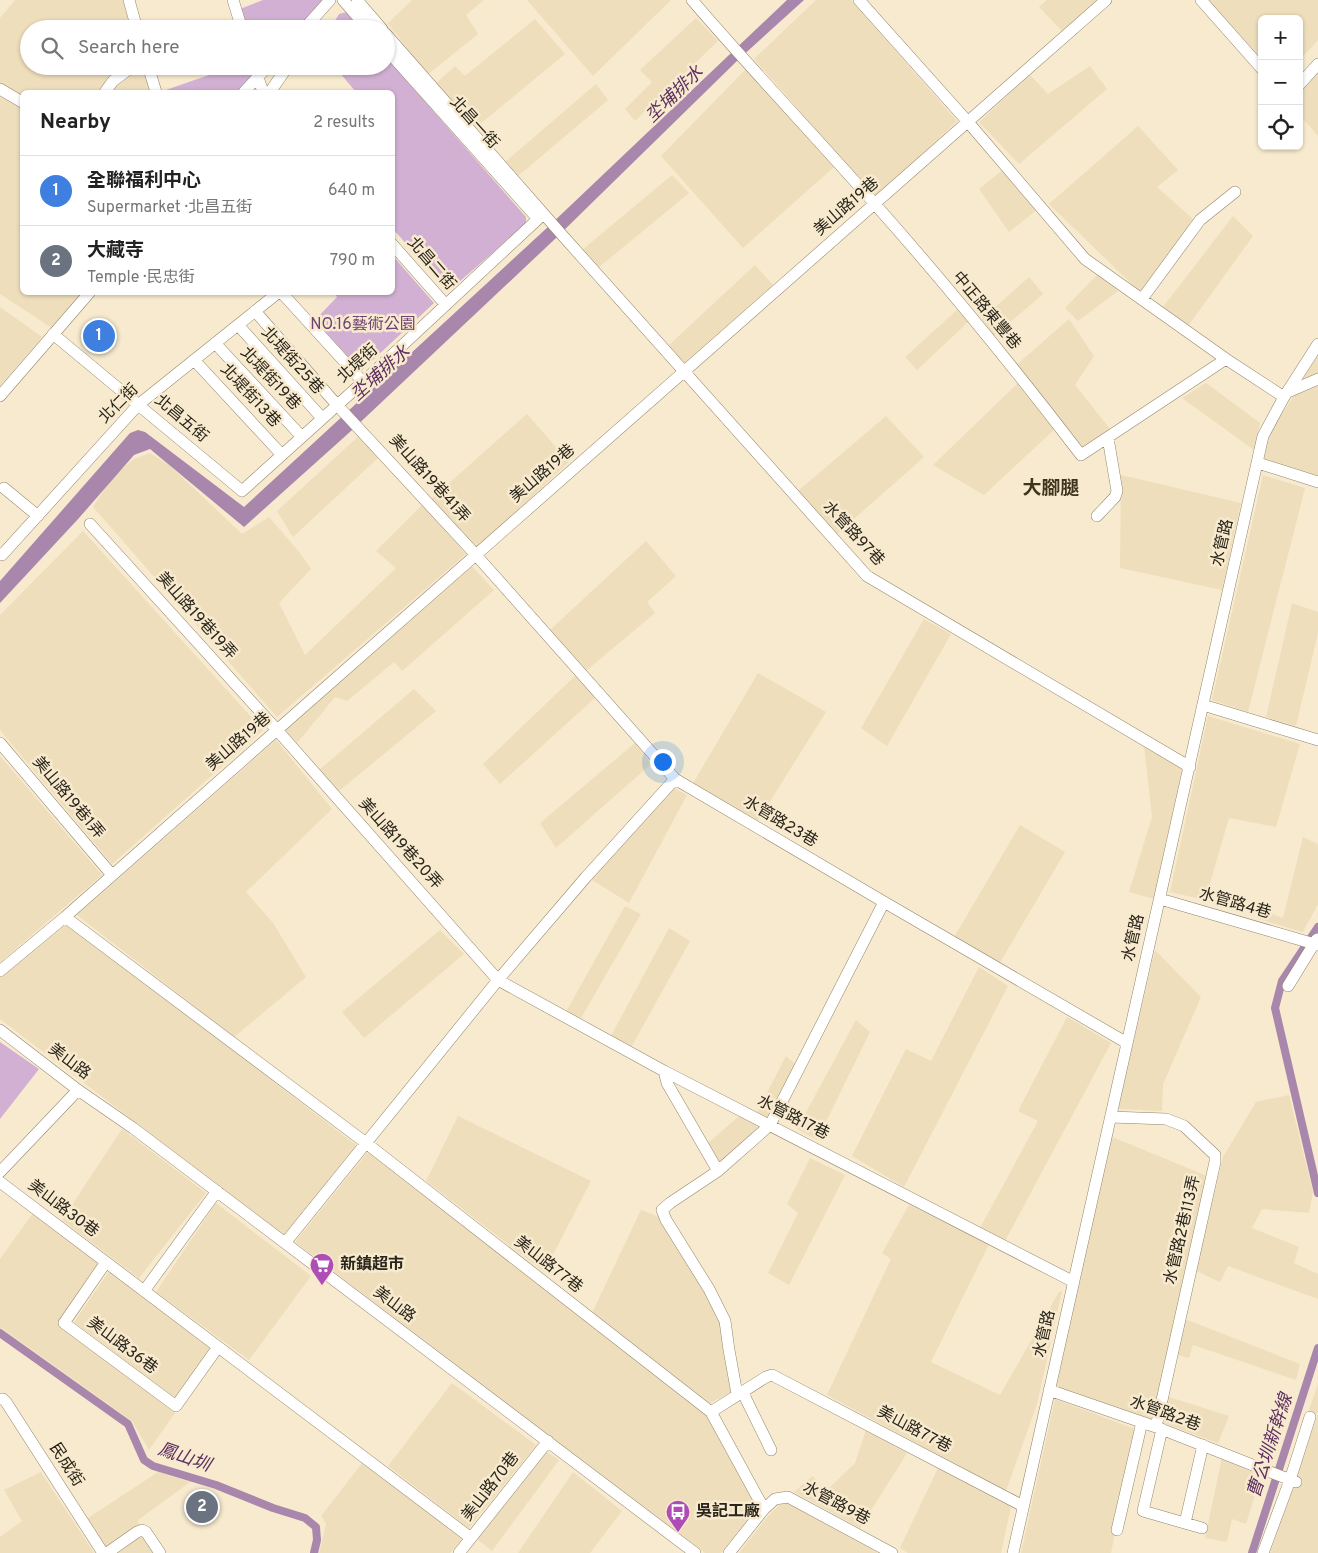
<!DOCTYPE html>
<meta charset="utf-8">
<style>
:root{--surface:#fff;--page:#f6f6f6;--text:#222;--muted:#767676;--line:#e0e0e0;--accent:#0b8043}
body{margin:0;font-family:Overpass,"Noto Sans TC",sans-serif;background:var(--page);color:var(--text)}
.controls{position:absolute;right:15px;top:15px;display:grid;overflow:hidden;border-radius:8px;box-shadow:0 1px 4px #0004}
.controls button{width:45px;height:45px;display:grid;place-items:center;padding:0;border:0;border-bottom:1px solid var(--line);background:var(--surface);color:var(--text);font:25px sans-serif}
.you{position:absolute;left:662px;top:761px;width:18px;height:18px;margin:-12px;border:4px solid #fff;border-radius:50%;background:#1a73e8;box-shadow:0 0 0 8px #1a73e833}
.badge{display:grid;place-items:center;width:32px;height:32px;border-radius:50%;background:var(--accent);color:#fff;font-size:16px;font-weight:700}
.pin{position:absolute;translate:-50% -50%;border:2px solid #fff;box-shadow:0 1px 5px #0006}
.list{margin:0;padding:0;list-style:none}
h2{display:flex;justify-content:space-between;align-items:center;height:65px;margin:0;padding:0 20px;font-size:21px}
h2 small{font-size:16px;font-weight:400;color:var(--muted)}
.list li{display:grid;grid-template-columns:32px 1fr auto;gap:15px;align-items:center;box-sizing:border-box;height:70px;padding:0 20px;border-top:1px solid var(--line)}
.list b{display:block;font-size:19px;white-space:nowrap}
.list p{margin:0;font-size:16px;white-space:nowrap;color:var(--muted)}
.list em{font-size:16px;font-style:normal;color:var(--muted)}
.icon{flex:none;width:28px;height:28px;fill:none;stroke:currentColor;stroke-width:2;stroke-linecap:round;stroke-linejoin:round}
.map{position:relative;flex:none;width:1318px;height:1553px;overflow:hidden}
.search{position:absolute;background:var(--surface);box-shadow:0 1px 4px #0004;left:20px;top:20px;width:375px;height:55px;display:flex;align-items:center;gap:12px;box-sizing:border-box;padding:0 18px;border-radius:28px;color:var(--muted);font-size:19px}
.panel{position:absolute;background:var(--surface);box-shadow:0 1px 4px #0004;left:20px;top:90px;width:375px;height:205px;border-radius:8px}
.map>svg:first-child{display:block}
.built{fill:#eedebb}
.green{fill:#d2b0d3}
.water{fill:#a986ab}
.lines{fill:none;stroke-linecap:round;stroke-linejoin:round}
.canal{stroke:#a986ab;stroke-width:8}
.minor-casing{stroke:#91856c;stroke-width:12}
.minor{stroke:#fff;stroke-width:11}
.labels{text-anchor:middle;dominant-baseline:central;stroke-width:5;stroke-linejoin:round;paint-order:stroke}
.street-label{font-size:16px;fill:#2a251b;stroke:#f7eace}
.park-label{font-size:16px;fill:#704173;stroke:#f7eace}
.poi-label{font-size:16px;font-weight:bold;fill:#2a251b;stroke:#f7eace;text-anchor:start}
.water-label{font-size:18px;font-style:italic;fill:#5d3061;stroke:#f7eace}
.quarter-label{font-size:19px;font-weight:bold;fill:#3f341d;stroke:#f7eace}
</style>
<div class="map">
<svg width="1318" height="1553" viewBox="0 0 1318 1553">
<rect width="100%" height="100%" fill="#f7eace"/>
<path class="built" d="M15,0h108l8,29h-102v37h96l-17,15 -9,11h-77v4l-22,-13v-65z
M412,0h72l-18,15 12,19 -51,41 -39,-52z
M527,0h144l-78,76z
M816,0h35l106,121 -81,77 -122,-139z
M1047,0h50l-35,31 -23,-24z
M1209,0h109v40l-19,21v-42h-37v40z
M696,18l22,23 -83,80 -10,-12 27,-27 -12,-12z
M535,19l30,35 -91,75 -39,-45 20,-18 10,10z
M139,66h6l7,26h-43l7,-9z
M1090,66l17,23 -88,75 -40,-42 51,-47 18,19z
M746,69l88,98 -91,81 -82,-92z
M1318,72v64l-19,-22v-21z
M596,84l12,16 -90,76 -14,-13z
M0,96l22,13v183l60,1 -30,35 -52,-34z
M1138,126l40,44 -21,17 36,32 -52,74 -92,-89z
M1004,169l35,39 -30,24 -30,-43z
M672,175l17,18 -91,75 -16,-18z
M1233,216l20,20 -65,90 -25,-19z
M755,265l21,23 -91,76 -16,-19z
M1100,272l18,19 -40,30 -13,-13z
M1029,277l14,17 -49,42 -12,-17z
M0,307l42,30 -42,49z
M957,310l11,12 -51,48 -12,-13z
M1069,319l25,37 -19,29 36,45 -28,17 -68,-81z
M1318,353v21l-11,4h-5z
M1019,382l37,46 -72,67 -51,-30z
M1318,382v96l-55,-17 8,-30 27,-42z
M1206,383l54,40 -6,27 -72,-52z
M527,414l42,48 -93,87 -46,-49z
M886,416l38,41 -87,77 -39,-43z
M360,435l19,22 -86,80 -16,-26z
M150,453l19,12 73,69 27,-17 31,36 11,16 -32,34 26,52 91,-87 -20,-17 46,-46 44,49 -189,163 -184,-210 20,-31 21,-17z
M1121,475l120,28 -19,87 -102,-22z
M1263,475l42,13 -57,224 -36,-12z
M83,531l180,199 -151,134 -112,-134v-115z
M646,541l30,35 -29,26 8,11 -68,57 -37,-40z
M471,565l23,25 -92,81 -8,-9 -47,39 -12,-4 -38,46 -13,-14z
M1292,603l26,9v21l-22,93 -30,-9z
M924,619l27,15 -64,112 -26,-18z
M758,673l68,39 -69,110 -65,-37z
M576,675l20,22 -96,87 -17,-20z
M414,689l22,22 -97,80 -20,-21z
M1208,716l92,28 -24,83 -47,-9 -24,82 -35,-8z
M276,740l56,69 -86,83 27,31 33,54 -72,60 -157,-122z
M635,743l16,21 -95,84 -16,-25z
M1144,746l38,23 -28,130 -25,-7 23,-75z
M0,756l102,119 -102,87z
M674,788l13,7 -58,108 -40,-25z
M1020,825l45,27 -67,114 -45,-27z
M1303,837l15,7v60l-15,28 -45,-13 2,-10 23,9z
M625,906l16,8 -60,104 -15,-6z
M67,924l289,221 -72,90 -284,-216v-41z
M669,928l21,13 -58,105 -21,-10z
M440,930l24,24 -100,84 -22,-26z
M1155,950l46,47 -38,87 -1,27 -44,-2z
M979,967l29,19 -104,201 -52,-31 54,-107 25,12z
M1067,1017l44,26 -106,198 -25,-13 58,-107 -20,-10z
M856,1020l14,12 -53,108 -20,-11z
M786,1056l9,8 -27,55 -11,-7z
M1289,1095l24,97 -4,21 -47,-4 -10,19 47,19 -5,16 24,11v25l-90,-33 -8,16 -24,-11 27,-114 33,-55z
M458,1116l133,65 -47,91 -118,-91z
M739,1116l21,9 -30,28 -13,11 -10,-20z
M122,1129l84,64 -67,85 -77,-58z
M1110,1136l97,40 -54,245 -98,-34z
M368,1152l340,264 49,92 -36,45h-16l-410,-311z
M810,1158l35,17 -56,110 -21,-12 30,-60 -11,-9z
M216,1203l95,73 -62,84 -93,-68z
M909,1205l80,39 -58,118 69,33 59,-103 3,-1 -25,113 -31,87 -179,-96 64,-136 -9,-6z
M641,1210l18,7 58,94 5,12 10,69 -22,11 -118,-90z
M33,1213l65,50 -39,62 116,88 -26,37 -17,-29 -132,-94v-68z
M110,1270l102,77 -37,51 -101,-76z
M1185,1319l115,45 -4,16 -103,-35 -4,13 -12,-3z
M452,1383l84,62 -67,83 -81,-62z
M1318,1384v169h-48l48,-139 -9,-4z
M1166,1396l63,20 -11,27 -57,-21z
M1055,1399l80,30 -24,124h-90z
M866,1430l41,23 -47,75 -66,-36 19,-16 12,16 30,-29z
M547,1452l12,8 -67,91 -15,-12z
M1222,1458l39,17 -15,49 -14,-5 -5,23 -22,-4z
M363,1462l100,76 -13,15h-131l7,-29 -5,-8z
M938,1468l73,39 -10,46h-93l-8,-5z
M41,1472l53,81h-94v-16l22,-16 -18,-31z
M158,1472l32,10 -52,38 1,6 -35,25 -19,-31z
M573,1472l49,39 -32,42h-72z
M783,1502l6,1 89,50h-139l30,-38z
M143,1533l14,20h-43z"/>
<path class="green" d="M263,0h62l-27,29h-51l-7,-20z
M347,12l15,17h-32l9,-15z
M386,57l140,160v7l-74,64 -9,-3 -50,-56 -1,-137h-36l-22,-26h52z
M235,66h16l1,11 -14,15h-78z
M393,256l41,47 -73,68 -46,-51 22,-23 -3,-4 58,-1z
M0,1042l39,27 -39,50z"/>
<path class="water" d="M787,0h17l-65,59 -183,179 -205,193 -107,96 -94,-78 -16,6 -55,63 -79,85v-22l130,-148 8,-3 7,2 99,75 305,-281z"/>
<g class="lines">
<path class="canal" d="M1318,927l-36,54 -7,27 43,185
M0,1333l128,91 16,36 9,6 63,19 57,23 32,10 11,9 1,13 -3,13
M1252,1553l66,-205"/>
<defs>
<path id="minor" d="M129,0l8,29
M233,0l9,29
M343,0l25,29
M357,0l25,29
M692,0c59,69 122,135 182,203 72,81 141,166 207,252l145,-96 58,38
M859,0l109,122 117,137 141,100
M1201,0l61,69
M304,29l26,-29
M386,34l177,202 304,340 323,191
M148,66l8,26
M254,66l9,26
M1299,85l19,-21
M0,89l22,13
M105,92l8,-11 20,-15
M244,92l24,-26
M270,92l18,-26
M392,244l54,61
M281,292l82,90
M1142,299l58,-79 35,-28
M255,311l82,94 139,150 199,224 209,123 243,141
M238,325l84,93
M53,334l189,157 121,-109 175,-163 -152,-170
M215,343l87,94
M194,360l88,95
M1288,392l30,-13
M0,396l90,-104
M1258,463l60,19
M4,488l34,28
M1097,516l18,-19 2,-6 -9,-53
M90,524l187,206 221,250 166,91 410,211
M0,554l2,1 136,-150 141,-113
M1203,705l115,35
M0,743l112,132
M1160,899l158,46
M65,917l301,226 345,269 55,-35 6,-2 251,131
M0,971l65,-54 212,-187 829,-730
M1288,986l29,-47
M0,1030l78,60 55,38 562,425
M664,1071l3,12 51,88
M1111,1117l55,2 18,7 31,29v7l-59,265
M0,1172l78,-82
M0,1182l471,356
M285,1243l213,-263 88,-103 89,-98
M106,1262l-42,61 112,83 42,-59
M144,1291l73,-100
M1049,1390l107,37 140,55
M742,1391l29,59
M737,1394l-8,-44 -4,-29 -16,-32 -43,-69 -4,-10 8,-7 48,-32 52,-46 114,-223
M0,1399h3l3,3 97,151
M711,1412l53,97 -35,44
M1162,1429l-19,82 59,17
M764,1509l11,-10 13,-2 104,56
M1185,1523l18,-78
M1117,1530l25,-108
M107,1553l30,-21 5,-2 4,2 14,21
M459,1553l89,-112
M1013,1553l250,-1117 21,-39 34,-53
M1263,1553l27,-73 20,-63"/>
</defs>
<use href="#minor" class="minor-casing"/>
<use href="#minor" class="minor"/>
</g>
<defs>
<symbol id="supermarket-pin" viewBox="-11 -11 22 30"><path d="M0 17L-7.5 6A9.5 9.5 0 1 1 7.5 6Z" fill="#ae4db5" stroke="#f7eace"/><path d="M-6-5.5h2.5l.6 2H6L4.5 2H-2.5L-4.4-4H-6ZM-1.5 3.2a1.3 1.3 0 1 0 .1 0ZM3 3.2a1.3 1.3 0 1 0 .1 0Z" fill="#fff"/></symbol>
<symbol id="bus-pin" viewBox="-11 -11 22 30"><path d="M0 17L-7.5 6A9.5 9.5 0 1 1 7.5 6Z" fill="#ae4db5" stroke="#f7eace"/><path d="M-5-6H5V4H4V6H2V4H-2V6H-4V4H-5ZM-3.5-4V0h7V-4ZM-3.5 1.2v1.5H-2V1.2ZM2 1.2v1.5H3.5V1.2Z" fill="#fff"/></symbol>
</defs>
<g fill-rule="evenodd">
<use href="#supermarket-pin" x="308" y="1251" width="28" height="38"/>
<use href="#bus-pin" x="664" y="1498" width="28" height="38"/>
</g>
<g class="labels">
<g class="street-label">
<text transform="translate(474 123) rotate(48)">北昌一街</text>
<text transform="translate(847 207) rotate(-41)">美山路19巷</text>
<text transform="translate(431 264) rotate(49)">北昌二街</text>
<text transform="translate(986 311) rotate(50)">中正路東豐巷</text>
<text transform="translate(292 361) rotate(48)">北堤街25巷</text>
<text transform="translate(358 364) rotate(-42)">北堤街</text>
<text transform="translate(270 379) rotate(47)">北堤街19巷</text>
<text transform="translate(250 396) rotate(47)">北堤街13巷</text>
<text transform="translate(119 404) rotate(-45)">北仁街</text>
<text transform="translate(181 419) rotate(40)">北昌五街</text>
<text transform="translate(543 474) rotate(-41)">美山路19巷</text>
<text transform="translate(429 479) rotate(48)">美山路19巷41弄</text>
<text transform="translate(853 534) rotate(47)">水管路97巷</text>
<text transform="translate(1223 543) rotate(-77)">水管路</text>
<text transform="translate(196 616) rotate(48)">美山路19巷19弄</text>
<text transform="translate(239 742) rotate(-41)">美山路19巷</text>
<text transform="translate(68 798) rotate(50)">美山路19巷1弄</text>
<text transform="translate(780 822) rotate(31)">水管路23巷</text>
<text transform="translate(400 844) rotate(48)">美山路19巷20弄</text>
<text transform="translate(1235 904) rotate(16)">水管路4巷</text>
<text transform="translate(1134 938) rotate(-77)">水管路</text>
<text transform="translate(69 1062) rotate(37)">美山路</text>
<text transform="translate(793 1118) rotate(27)">水管路17巷</text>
<text transform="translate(63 1209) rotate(37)">美山路30巷</text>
<text transform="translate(1183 1230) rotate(-77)">水管路2巷113弄</text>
<text transform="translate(548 1265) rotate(38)">美山路77巷</text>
<text transform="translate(394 1305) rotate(37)">美山路</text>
<text transform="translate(1045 1334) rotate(-77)">水管路</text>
<text transform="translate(122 1346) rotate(37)">美山路36巷</text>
<text transform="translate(1165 1414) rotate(20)">水管路2巷</text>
<text transform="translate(914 1430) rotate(28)">美山路77巷</text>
<text transform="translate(66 1465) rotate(57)">民成街</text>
<text transform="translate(491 1487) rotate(-52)">美山路70巷</text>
<text transform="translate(836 1504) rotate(28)">水管路9巷</text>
</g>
<g class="park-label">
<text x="363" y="325">NO.16藝術公園</text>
</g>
<g class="poi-label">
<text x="340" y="1265">新鎮超市</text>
<text x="696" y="1512">吳記工廠</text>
</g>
<g class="water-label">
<text transform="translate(675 95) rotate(-44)">坔埔排水</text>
<text transform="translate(381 374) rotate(-42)">坔埔排水</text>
<text transform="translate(1271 1446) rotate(-72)">曹公圳新幹線</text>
<text transform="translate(184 1458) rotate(19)">鳳山圳</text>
</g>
<g class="quarter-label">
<text x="1051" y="489">大腳腿</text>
</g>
</g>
</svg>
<div class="controls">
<button>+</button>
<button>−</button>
<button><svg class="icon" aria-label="locate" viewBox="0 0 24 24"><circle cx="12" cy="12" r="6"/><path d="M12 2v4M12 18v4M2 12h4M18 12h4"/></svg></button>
</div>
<div class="you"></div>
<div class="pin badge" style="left:99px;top:336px;background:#3f7fe0">1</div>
<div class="pin badge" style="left:202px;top:1507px;background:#6b7280">2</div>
<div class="search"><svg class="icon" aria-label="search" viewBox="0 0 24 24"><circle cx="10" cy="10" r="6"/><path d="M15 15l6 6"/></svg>Search here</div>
<section class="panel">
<h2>Nearby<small>2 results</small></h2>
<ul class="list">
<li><span class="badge" style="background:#3f7fe0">1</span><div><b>全聯福利中心</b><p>Supermarket · 北昌五街</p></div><em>640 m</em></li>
<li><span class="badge" style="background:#6b7280">2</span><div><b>大藏寺</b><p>Temple · 民忠街</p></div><em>790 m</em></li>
</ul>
</section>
</div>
